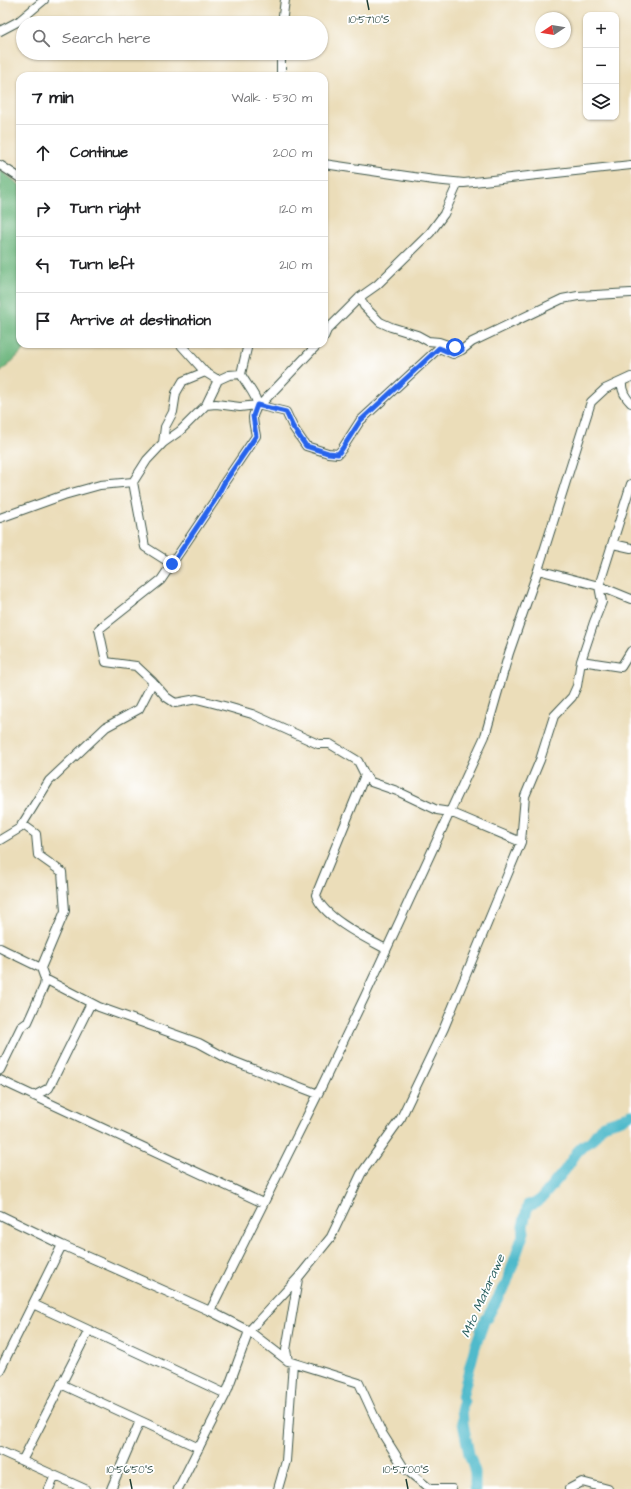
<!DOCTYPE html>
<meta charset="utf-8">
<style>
:root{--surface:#fff;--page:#f2f2f2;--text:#202124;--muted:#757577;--line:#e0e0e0}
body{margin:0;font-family:"Architects Daughter",sans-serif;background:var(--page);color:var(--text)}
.controls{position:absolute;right:12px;top:12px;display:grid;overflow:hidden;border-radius:8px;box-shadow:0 1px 3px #0004}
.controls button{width:36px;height:36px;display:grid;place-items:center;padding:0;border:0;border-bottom:1px solid var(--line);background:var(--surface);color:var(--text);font:20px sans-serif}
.compass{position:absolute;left:535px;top:12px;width:36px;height:36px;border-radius:50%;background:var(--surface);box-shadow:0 1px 3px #0004;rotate:258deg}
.stop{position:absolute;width:12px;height:12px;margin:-9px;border:3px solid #2563eb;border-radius:50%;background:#fff}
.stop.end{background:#2563eb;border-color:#fff;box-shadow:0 1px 4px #0008}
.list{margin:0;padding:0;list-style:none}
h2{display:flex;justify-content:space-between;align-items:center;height:52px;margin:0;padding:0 16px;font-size:17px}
h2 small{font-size:13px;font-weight:400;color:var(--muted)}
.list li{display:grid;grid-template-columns:26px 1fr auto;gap:12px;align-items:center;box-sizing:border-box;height:56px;padding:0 16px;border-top:1px solid var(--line)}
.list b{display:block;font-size:15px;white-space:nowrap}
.list em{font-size:13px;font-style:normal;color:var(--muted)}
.icon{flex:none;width:22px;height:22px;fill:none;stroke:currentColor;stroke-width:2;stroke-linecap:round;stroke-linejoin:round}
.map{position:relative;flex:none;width:631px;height:1489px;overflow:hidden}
.search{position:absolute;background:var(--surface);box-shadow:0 1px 3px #0004;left:16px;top:16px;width:312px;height:44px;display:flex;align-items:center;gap:10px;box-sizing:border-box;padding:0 14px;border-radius:22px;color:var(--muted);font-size:15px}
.panel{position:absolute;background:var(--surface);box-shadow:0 1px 3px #0004;left:16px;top:72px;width:312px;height:276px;border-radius:12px}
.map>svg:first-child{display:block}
.forest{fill:#6db67e;stroke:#467a59}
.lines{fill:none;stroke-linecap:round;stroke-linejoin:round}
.river{stroke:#4fbacb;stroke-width:11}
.minor-casing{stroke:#3e5548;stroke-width:10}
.minor{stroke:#fff;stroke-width:8}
.route{stroke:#2563eb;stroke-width:5}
.ticks{fill:none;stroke:#1f3d34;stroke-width:1.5}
.labels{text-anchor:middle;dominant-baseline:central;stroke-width:3.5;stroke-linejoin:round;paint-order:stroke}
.water-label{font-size:13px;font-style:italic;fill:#2d6261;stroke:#fff}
.ticks-label{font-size:10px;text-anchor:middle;fill:#1f3d34;stroke:#fff;stroke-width:3.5;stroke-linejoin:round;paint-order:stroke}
</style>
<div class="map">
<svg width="631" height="1489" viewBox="0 0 631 1489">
<rect width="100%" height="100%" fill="#fff"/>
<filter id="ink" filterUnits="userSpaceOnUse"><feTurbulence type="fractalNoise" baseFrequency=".025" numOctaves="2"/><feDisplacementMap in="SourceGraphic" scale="8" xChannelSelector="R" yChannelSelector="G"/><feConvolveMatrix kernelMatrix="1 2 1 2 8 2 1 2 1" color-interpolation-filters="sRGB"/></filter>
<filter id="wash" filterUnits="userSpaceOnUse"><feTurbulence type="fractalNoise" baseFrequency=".012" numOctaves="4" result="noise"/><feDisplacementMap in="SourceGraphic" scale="16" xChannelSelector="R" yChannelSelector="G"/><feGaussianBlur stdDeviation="0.9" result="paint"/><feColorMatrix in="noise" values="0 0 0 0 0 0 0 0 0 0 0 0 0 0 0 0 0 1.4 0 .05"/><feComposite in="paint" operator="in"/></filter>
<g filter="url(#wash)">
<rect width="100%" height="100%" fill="#ebddb9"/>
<path class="forest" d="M0,170l20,15v159h10l-30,29z"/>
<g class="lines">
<path class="river" d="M475,1489v-17l-6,-18 -6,-31 -1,-16 2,-5 -2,-5 13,-50 10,-28 2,-1 14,-26 4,-5 19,-55 -1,-6 5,-21 6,-1 7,-5 24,-29 12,-18 6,-6 8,-5 12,-16 19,-6 9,-5"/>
</g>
</g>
<g filter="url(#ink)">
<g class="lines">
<defs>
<path id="minor" d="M282,23l3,-23
M0,31l19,-10 25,-21
M281,53v23
M324,164l110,16 30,3 167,-18
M0,165l20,13
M360,297l4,9 16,16 11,5 26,8 11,6 11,1 23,8
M324,337l3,-7 33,-33 17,-12 53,-52 14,-19 14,-31
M241,374l7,-30
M622,382c-1,9 3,15 9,21
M206,405l10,-1 24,3 17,-2 29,7 7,15 13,19 22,7 10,1 4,-5 18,-28 79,-73 14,6 9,-4 10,-8 90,-43 16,-3 53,-3
M259,406l59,-62
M163,443l17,-12 26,-26 12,-25
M133,482l14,-22 16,-17 2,-16 8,-15 3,-19 7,-12 22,-9
M0,518l64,-23 36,-10 33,-3 12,65 27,17
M613,544l18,4
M538,570l61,16 32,13
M581,661l40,6 10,-16
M153,682l13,15 9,6 22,-4 31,8 24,7 66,30h12l28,17 7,14 6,7 26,9 40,19 13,2 71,30
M365,775l-49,120c6,22 51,44 70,54
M22,824l14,10 2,21 24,17 3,39 -24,57
M0,840l20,-12 29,-47 57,-54 33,-18 14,-27 -17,-16 -30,-4 -7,-33 62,-49 54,-80 9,-17 32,-47c-1,-6 -3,-13 -3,-19 0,-4 4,-8 4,-12 1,-8 -12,-22 -16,-31l-12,1 -11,5 -13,-8 -25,-28
M0,948l41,20 4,11 -1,7 -16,36 -7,5 -21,43
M45,979l54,28 100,36 31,17 88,34
M0,1080l263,123
M34,1096l15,-8 42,-85
M0,1215l62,30 148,66 39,20 39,30 71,22 23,50 22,35 26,21
M33,1304l193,90
M210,1311l108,-217 47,-98 120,-260 24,-83 29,-83 53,-168 14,-13 26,-12
M288,1361l-2,-11 12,-71
M0,1370l62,-125
M61,1384l138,64
M0,1451l85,38
M22,1461l67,-131
M49,1489l6,-13
M111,1489l29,-68
M178,1489l48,-95 23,-63 49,-53 33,-41 30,-63 40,-56 43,-90 77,-186 4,-46 15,-36 14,-44 18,-19 5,-11 4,-25 13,-39 8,-20 -3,-16 32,-102
M278,1489l8,-28 7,-98
M430,1489h22
M569,1489l13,-7 26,7"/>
</defs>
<use href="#minor" class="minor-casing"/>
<use href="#minor" class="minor"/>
</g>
</g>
<g class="lines" filter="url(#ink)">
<path class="route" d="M172,564l43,-64 9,-17 32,-47 -3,-20 4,-11 29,7 7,15 13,19 22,7 10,1 4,-5 18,-28 79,-73 14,6 9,-4 -7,-3"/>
</g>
<path class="ticks" d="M367,0l2,10M130,1479l2,10M406,1479l2,10"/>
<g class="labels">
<g class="water-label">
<text transform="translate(483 1296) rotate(-66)">Mto Matarawe</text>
</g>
</g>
<g class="ticks-label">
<text x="369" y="23">10°57'10"S</text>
<text x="130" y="1473">10°56'50"S</text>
<text x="406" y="1473">10°57'00"S</text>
</g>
</svg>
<div class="controls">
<button>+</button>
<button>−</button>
<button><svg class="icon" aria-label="layers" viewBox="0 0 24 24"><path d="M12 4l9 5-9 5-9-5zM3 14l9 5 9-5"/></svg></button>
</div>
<svg class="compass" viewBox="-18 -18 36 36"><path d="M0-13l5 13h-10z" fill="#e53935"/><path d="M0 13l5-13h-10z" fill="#757577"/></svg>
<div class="stop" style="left:455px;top:347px"></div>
<div class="stop end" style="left:172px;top:564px"></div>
<div class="search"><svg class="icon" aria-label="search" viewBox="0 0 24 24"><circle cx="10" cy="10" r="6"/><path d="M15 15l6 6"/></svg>Search here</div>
<section class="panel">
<h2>7 min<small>Walk · 530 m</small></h2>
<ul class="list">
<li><svg class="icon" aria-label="ahead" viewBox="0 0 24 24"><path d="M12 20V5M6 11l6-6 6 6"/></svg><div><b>Continue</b></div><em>200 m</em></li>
<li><svg class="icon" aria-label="right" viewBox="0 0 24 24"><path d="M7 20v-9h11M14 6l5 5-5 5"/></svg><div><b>Turn right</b></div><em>120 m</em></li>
<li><svg class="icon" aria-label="left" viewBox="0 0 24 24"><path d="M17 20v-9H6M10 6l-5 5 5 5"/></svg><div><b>Turn left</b></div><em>210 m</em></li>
<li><svg class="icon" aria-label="arrive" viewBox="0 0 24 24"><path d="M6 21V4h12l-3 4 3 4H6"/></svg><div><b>Arrive at destination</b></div></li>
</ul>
</section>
</div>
